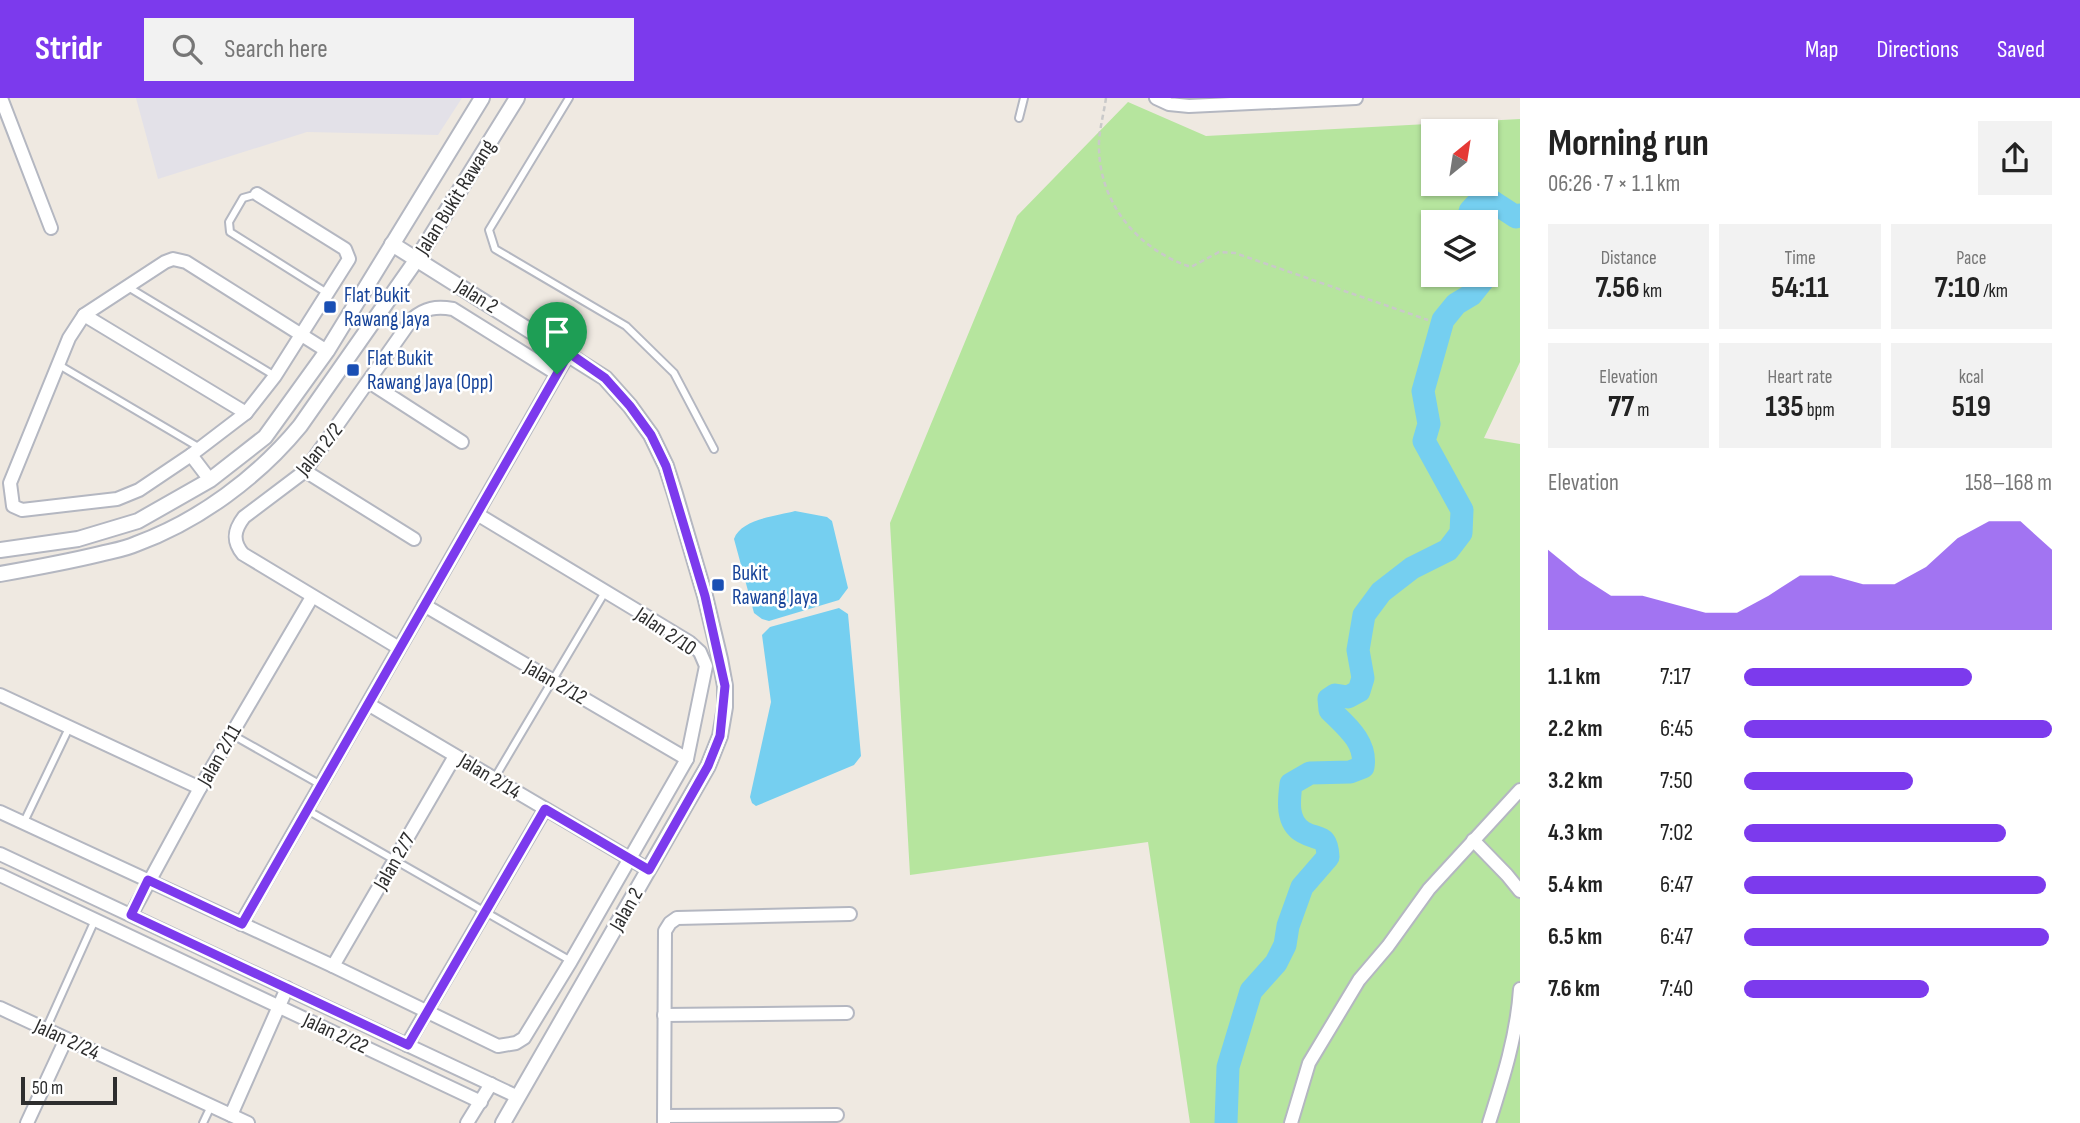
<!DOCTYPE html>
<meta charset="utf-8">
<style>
:root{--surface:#fff;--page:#f2f2f2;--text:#222;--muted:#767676;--accent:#7c3aed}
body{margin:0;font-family:"Sofia Sans Condensed",sans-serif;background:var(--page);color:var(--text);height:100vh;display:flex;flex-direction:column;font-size:26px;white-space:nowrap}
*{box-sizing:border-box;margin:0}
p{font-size:23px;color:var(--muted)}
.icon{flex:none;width:38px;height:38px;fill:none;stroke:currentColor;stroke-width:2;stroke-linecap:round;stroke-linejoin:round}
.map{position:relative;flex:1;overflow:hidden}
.side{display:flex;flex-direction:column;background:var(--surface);width:560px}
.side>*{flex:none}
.needle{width:46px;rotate:30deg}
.fabs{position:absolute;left:1421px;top:21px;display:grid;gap:14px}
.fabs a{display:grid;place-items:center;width:77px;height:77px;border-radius:0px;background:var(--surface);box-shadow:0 2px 5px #0004;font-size:35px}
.scale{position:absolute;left:21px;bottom:18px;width:96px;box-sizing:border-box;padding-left:7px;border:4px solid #2e2e2e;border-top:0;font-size:19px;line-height:24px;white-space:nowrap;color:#2e2e2e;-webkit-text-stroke:5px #fff;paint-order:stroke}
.pin{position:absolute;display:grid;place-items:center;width:60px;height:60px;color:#fff;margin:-72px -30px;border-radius:50% 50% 50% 0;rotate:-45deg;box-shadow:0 0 7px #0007}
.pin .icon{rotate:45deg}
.round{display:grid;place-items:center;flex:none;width:74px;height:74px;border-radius:0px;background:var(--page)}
.head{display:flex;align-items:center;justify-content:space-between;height:119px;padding:0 28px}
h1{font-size:38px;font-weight:700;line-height:52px}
.figures{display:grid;grid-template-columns:repeat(3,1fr);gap:10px;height:119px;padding:7px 28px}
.figures div{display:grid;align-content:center;border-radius:0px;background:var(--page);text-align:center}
.figures b{font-size:30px;font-weight:700}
.figures small{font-size:19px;font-weight:400}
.figures p{font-size:19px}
.chart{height:196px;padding:14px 28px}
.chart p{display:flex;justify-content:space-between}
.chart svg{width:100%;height:126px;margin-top:7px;fill:var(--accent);opacity:.7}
ul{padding:0 28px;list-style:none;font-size:23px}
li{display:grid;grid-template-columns:112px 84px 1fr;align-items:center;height:52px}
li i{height:18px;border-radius:9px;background:var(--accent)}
header{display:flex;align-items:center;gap:42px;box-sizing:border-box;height:98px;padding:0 35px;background:var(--accent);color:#fff}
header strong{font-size:33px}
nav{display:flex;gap:38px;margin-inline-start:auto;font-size:24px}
.search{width:490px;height:63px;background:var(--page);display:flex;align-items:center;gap:18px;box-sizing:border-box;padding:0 24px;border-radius:0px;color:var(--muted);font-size:26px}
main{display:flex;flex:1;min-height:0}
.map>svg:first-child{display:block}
.industrial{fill:#e3e1e8}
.green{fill:#b6e59e;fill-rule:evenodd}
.water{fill:#75cff0}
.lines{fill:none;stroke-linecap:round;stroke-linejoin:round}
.river{stroke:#75cff0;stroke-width:23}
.service-casing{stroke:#b4b7c1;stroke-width:10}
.minor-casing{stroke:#b4b7c1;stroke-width:16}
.tertiary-casing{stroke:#b4b7c1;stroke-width:18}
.path{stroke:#c9c9c9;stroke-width:2.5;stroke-dasharray:5 3.5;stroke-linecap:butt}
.service{stroke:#fff;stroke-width:6}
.minor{stroke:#fff;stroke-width:12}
.tertiary{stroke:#fff;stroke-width:14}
.route-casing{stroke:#fff;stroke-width:14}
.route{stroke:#7c3aed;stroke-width:9}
.transit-dot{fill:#1a4fb4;stroke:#fff;stroke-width:2.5}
.labels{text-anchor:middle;stroke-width:5;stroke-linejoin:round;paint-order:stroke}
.street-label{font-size:21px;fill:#2e2e2e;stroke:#fff}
.transit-label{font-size:21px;fill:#164399;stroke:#fff;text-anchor:start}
</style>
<header>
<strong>Stridr</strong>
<div class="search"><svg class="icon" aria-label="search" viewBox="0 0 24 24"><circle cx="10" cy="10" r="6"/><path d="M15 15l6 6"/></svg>Search here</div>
<nav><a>Map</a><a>Directions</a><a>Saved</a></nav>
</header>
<main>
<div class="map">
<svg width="1520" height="1025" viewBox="0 0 1520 1025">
<rect width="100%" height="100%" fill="#efe9e1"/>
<!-- industrial -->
<path class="industrial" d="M136,0H462L438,37L307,34L158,81Z"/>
<!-- green -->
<path class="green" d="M1128,4L1206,38L1520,21V264L1484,340L1520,346V1025H1190L1148,744L910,777L890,425L1017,118ZM1433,33H1486V86H1433ZM1433,124H1486V177H1433Z"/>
<!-- water -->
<g class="water">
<path d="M795,413L827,419L832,423L848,490L839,502L769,523L762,521L754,515L734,441C741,421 777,418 795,413Z"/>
<path d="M839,510L848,516L861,658L854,667L756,708L752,705L750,699L771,604L762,537L770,529Z"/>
</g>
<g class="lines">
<!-- river -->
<g class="river">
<path d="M1469,124L1470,113L1484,98L1516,119L1520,117"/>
<path d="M1226,1025L1228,969L1251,893L1276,865L1285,847L1288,828L1302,789L1328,759C1327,735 1318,743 1303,734C1286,724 1289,702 1291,686L1310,675L1350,674L1363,669C1367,644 1346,628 1330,612L1329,601L1335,597L1348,599L1359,593L1363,580L1358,552L1364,517L1381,494L1412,470L1448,452L1461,435L1462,412L1424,343L1429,326L1423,293L1443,222L1456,206L1471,197L1483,182L1481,177"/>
</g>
<defs>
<g id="service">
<path d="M569,0L489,132L495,151L626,228L674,275L714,351"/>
<path d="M1019,20L1024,0"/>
<path d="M257,96L243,100L229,124L230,134L327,195"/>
<path d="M128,189L275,278"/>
<path d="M59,267L200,350"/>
<path d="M231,636L321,687"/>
<path d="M494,681L605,494"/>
<path d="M307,712L571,863"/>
<path d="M23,726L69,630"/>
<path d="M46,931L95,822"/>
<path d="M203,1025L211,1008"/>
</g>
<g id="minor">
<path d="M1,0L51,130"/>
<path d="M1156,0L1169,6L1189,8L1356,0"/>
<path d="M84,217L246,315"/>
<path d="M369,284L462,344"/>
<path d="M191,357L246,315L275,278L349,161L345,151L257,96"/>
<path d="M305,373L414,441"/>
<path d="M210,382L191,357L139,392L117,401L22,412L13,408L10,385L69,240L84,217L165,164L173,161L186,164L327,253"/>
<path d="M424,507L687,661"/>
<path d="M399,550L243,456C232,443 234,432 244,419L305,373L412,221C425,210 436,208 453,211L557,276"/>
<path d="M0,597L200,690"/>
<path d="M368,606L649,772"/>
<path d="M0,714L333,868L498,948L516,945L524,940L571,863L687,661L706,568L700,554L689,544L477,416"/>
<path d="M1473,742L1507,777L1520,793"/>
<path d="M0,756L518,999"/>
<path d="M0,777L481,1004"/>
<path d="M131,817L200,690L312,499"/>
<path d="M241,826L569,255"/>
<path d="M333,868L455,658"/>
<path d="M0,910L248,1025"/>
<path d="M664,917L847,915"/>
<path d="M407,947L545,711"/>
<path d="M231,1017L287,890"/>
<path d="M664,1018L837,1017"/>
<path d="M27,1025L66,941"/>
<path d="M467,1025L491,986"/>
<path d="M664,1025L665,833L670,825L677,820L850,816"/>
<path d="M1291,1025L1309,965L1359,882L1388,848L1429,791L1520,692"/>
<path d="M1489,1025C1503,981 1517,937 1520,891"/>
</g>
<g id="tertiary">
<path d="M392,146L605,280L630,308L651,337L666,368L675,396L705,498L720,561L725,588V609L720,638L708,668L503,1025"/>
<path d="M0,452L78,441L138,423L210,382L265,339L327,253L482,0"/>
<path d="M0,476C34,470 67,464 100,456C112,453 125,451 136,446C199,423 258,379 300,328L417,161L517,0"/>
</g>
</defs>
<!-- service casing -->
<use href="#service" class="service-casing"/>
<!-- minor casing -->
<use href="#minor" class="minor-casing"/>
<!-- tertiary casing -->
<use href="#tertiary" class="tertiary-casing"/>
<!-- path -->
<path class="path" d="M1106,0C1104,14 1100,29 1099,43C1097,103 1136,151 1191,169L1219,154L1235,155L1428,222"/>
<!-- service -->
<use href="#service" class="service"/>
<!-- minor -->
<use href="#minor" class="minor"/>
<!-- tertiary -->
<use href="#tertiary" class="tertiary"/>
</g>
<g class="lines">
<defs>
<path id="route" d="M569,255L605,280L630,308L651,337L666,368L705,498L725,588L720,638L708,668L649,772L545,711L408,947L131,817L148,782L242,826Z"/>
</defs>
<!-- route casing -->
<use href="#route" class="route-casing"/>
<!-- route -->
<use href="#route" class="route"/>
</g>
<!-- markers -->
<g class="transit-dot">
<rect x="323" y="202" width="14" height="14" rx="3.5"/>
<rect x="346" y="265" width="14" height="14" rx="3.5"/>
<rect x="711" y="480" width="14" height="14" rx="3.5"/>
</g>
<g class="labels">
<!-- street labels -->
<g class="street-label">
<text transform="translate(455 99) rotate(-58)" y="7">Jalan Bukit Rawang</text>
<text transform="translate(477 198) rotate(32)" y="7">Jalan 2</text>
<text transform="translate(319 351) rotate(-51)" y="7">Jalan 2/2</text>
<text transform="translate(666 533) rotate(34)" y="7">Jalan 2/10</text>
<text transform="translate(556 584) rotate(30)" y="7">Jalan 2/12</text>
<text transform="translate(219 657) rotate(-60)" y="7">Jalan 2/11</text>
<text transform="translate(490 678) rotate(31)" y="7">Jalan 2/14</text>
<text transform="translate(394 763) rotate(-60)" y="7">Jalan 2/7</text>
<text transform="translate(626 811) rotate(-60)" y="7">Jalan 2</text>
<text transform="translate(336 935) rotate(25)" y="7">Jalan 2/22</text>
<text transform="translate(67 941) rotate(25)" y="7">Jalan 2/24</text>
</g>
<!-- transit labels -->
<g class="transit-label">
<text x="344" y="204">Flat Bukit<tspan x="344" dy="24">Rawang Jaya</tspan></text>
<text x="367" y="267">Flat Bukit<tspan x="367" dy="24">Rawang Jaya (Opp)</tspan></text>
<text x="732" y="482">Bukit<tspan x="732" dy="24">Rawang Jaya</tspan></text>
</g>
</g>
</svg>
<div class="fabs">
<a><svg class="needle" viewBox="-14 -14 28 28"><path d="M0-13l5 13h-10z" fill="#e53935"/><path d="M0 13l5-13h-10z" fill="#767676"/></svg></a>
<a><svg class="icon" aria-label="layers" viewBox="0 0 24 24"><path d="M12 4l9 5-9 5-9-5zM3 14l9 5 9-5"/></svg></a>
</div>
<div class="scale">50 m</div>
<div class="pin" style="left:557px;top:276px;background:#1e9e55"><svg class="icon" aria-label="arrive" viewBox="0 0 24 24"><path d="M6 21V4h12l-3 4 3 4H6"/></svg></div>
</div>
<section class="side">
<div class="head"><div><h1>Morning run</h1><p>06:26 · 7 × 1.1 km</p></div><a class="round"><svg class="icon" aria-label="share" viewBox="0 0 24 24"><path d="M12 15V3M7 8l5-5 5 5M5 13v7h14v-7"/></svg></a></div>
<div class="figures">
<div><p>Distance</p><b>7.56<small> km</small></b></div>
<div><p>Time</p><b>54:11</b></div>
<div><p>Pace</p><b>7:10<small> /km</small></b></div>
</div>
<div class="figures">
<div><p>Elevation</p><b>77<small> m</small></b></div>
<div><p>Heart rate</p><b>135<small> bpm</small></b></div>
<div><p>kcal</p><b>519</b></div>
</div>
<div class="chart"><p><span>Elevation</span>158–168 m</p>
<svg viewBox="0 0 160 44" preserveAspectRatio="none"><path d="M0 44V16L10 25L20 32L30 32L40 35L50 38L60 38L70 32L80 25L90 25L100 28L110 28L120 22L130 12L140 6L150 6L160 16V44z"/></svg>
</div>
<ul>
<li><b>1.1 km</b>7:17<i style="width:74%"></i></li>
<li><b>2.2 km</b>6:45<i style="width:100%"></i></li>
<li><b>3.2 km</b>7:50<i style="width:55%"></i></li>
<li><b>4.3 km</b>7:02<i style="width:85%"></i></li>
<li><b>5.4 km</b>6:47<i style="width:98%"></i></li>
<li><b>6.5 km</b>6:47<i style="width:99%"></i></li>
<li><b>7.6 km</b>7:40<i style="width:60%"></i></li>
</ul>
</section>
</main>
